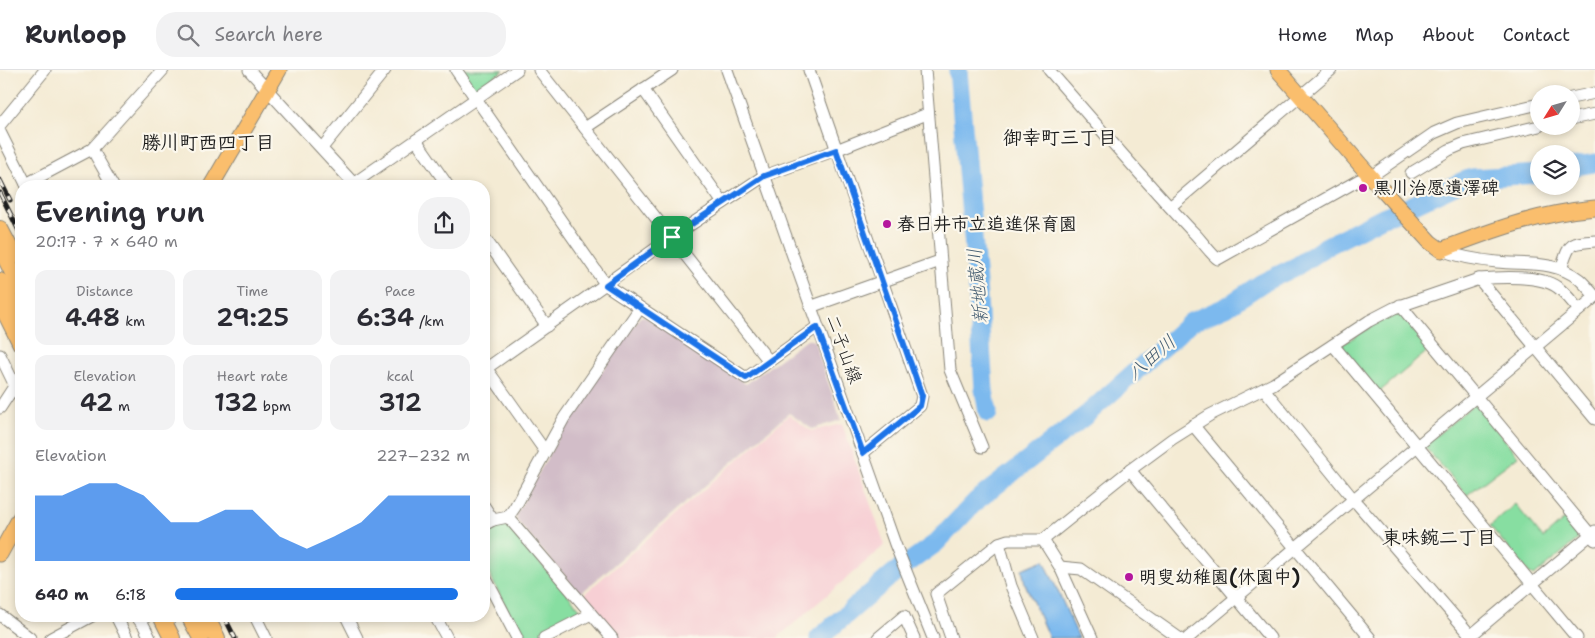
<!DOCTYPE html>
<meta charset="utf-8">
<style>
:root{--surface:#fff;--page:#f2f2f3;--text:#2b2b33;--muted:#7c7c81;--line:#e1e1e2;--accent:#1a73e8}
body{margin:0;font-family:"Shantell Sans","Klee One",sans-serif;background:var(--page);color:var(--text);height:100vh;display:flex;flex-direction:column;font-size:19px;white-space:nowrap}
*{box-sizing:border-box;margin:0}
p{font-size:16px;color:var(--muted)}
.icon{flex:none;width:28px;height:28px;fill:none;stroke:currentColor;stroke-width:2;stroke-linecap:round;stroke-linejoin:round}
.map{position:relative;flex:1;overflow:hidden}
.drawer{position:absolute;left:15px;top:110px;width:475px;height:442px;display:flex;flex-direction:column;background:var(--surface);border-radius:20px;box-shadow:0 2px 8px #0003}
.drawer>*{flex:none}
.needle{width:32px;rotate:233deg}
.tools{position:absolute;left:1530px;top:15px;display:grid;gap:10px}
.tools a{display:grid;place-items:center;width:50px;height:50px;border-radius:50%;background:var(--surface);box-shadow:0 2px 8px #0003;font-size:25px}
.pin{position:absolute;display:grid;place-items:center;width:42px;height:42px;color:#fff;margin:-21px;border-radius:10px;box-shadow:0 2px 8px #0006}
.round{display:grid;place-items:center;flex:none;width:52px;height:52px;border-radius:20px;background:var(--page)}
.headline{display:flex;align-items:center;justify-content:space-between;height:85px;padding:0 20px}
h1{font-size:28px;font-weight:600;line-height:38px}
.metrics{display:grid;grid-template-columns:repeat(3,1fr);gap:8px;height:85px;padding:5px 20px}
.metrics div{display:grid;align-content:center;border-radius:12px;background:var(--page);text-align:center}
.metrics b{font-size:25px;font-weight:600}
.metrics small{font-size:14px;font-weight:400}
.metrics p{font-size:14px}
.chart{height:140px;padding:10px 20px}
.chart p{display:flex;justify-content:space-between}
.chart svg{width:100%;height:90px;margin-top:5px;fill:var(--accent);opacity:.7}
ul{padding:0 20px;list-style:none;font-size:16px}
li{display:grid;grid-template-columns:80px 60px 1fr;align-items:center;height:38px}
li i{height:12px;border-radius:6px;background:var(--accent)}
header{display:flex;align-items:center;gap:30px;box-sizing:border-box;height:70px;padding:0 25px;background:var(--surface);border-bottom:1px solid var(--line)}
header strong{font-size:24px}
nav{display:flex;gap:28px;margin-inline-start:auto;font-size:18px}
.search{width:350px;height:45px;background:var(--page);display:flex;align-items:center;gap:12px;box-sizing:border-box;padding:0 18px;border-radius:20px;color:var(--muted);font-size:19px}
.map>svg:first-child{display:block}
.built{fill:#f7cfd4}
.industrial{fill:#d2bdc8}
.green{fill:#87dea1;stroke:#527d5e}
.water{fill:#7bb9ee;stroke:#4c6a85}
.lines{fill:none;stroke-linecap:round;stroke-linejoin:round}
.river{stroke:#7bb9ee;stroke-width:19}
.minor-casing{stroke:#888478;stroke-width:13}
.major-casing{stroke:#888478;stroke-width:17}
.highway-casing{stroke:#888478;stroke-width:18}
.minor{stroke:#fff;stroke-width:11}
.major{stroke:#fabe6d;stroke-width:15}
.highway{stroke:#fabe6d;stroke-width:16}
.rail-casing{stroke:#1c1c1c;stroke-width:5}
.rail{stroke:#fbf7ec;stroke-width:3;stroke-dasharray:9;stroke-linecap:butt}
.route-casing{stroke:#fff;stroke-width:10}
.route{stroke:#1a73e8;stroke-width:6}
.poi-dot{fill:#b5179e;stroke:#fbf7ec;stroke-width:2}
.labels{text-anchor:middle;stroke-width:4.5;stroke-linejoin:round;paint-order:stroke}
.poi-label{font-size:18px;font-weight:bold;fill:#1c1c1c;stroke:#fbf7ec;text-anchor:start}
.street-label{font-size:18px;fill:#1c1c1c;stroke:#fbf7ec}
.neighbourhood-label{font-size:19px;font-weight:bold;fill:#1c1c1c;stroke:#fbf7ec}
.water-label{font-size:19px;font-style:italic;fill:#425b70;stroke:#fbf7ec}
</style>
<header>
<strong>Runloop</strong>
<div class="search"><svg class="icon" aria-label="search" viewBox="0 0 24 24"><circle cx="10" cy="10" r="6"/><path d="M15 15l6 6"/></svg>Search here</div>
<nav><a>Home</a><a>Map</a><a>About</a><a>Contact</a></nav>
</header>
<div class="map">
<svg width="1595" height="568" viewBox="0 0 1595 568">
<rect width="100%" height="100%" fill="#fbf7ec"/>
<filter id="ink" filterUnits="userSpaceOnUse"><feTurbulence type="fractalNoise" baseFrequency=".02" numOctaves="2"/><feDisplacementMap in="SourceGraphic" scale="10" xChannelSelector="R" yChannelSelector="G"/><feConvolveMatrix kernelMatrix="1 2 1 2 8 2 1 2 1" color-interpolation-filters="sRGB"/></filter>
<filter id="wash" filterUnits="userSpaceOnUse"><feTurbulence type="fractalNoise" baseFrequency=".0096" numOctaves="4" result="noise"/><feDisplacementMap in="SourceGraphic" scale="20" xChannelSelector="R" yChannelSelector="G"/><feGaussianBlur stdDeviation="1.12" result="paint"/><feColorMatrix in="noise" values="0 0 0 0 0 0 0 0 0 0 0 0 0 0 0 0 0 1.4 0 .05"/><feComposite in="paint" operator="in"/></filter>
<g filter="url(#wash)">
<rect width="100%" height="100%" fill="#f4ebd4"/>
<!-- built -->
<path class="built" d="M789,345L811,361L842,354L885,475L777,568H619L582,526Z"/>
<!-- industrial -->
<path class="industrial" d="M644,246L746,314L807,269L814,271L841,350L812,359L789,343L580,524L517,451L516,445L567,351L640,247Z"/>
<!-- green -->
<g class="green">
<path d="M462,0H504L478,18L474,17Z"/>
<path d="M1395,242L1400,243L1430,279L1378,323L1343,279V274Z"/>
<path d="M1475,333L1518,386L1467,425L1424,376Z"/>
<path d="M1515,434L1543,468L1570,444L1582,461L1583,465L1534,506L1530,504L1490,456Z"/>
<path d="M500,451L505,452L580,539V544L534,568H522L484,494V461Z"/>
</g>
<!-- water -->
<path class="water" d="M1044,490L1079,568H1049L1025,514L1022,499Z"/>
<g class="lines">
<!-- river -->
<g class="river">
<path d="M958,0L977,212L984,320L988,343"/>
<path d="M1571,97L1595,93"/>
<path d="M819,568L894,503L936,473L976,431L1085,346L1191,252L1226,237L1262,213L1297,196L1325,177L1383,147L1404,139L1461,112L1472,108L1539,104"/>
</g>
</g>
</g>
<g filter="url(#ink)">
<g class="lines">
<defs>
<g id="minor">
<path d="M249,0L356,116"/>
<path d="M456,0L606,215L746,308L817,257"/>
<path d="M539,0L769,291"/>
<path d="M727,0L895,474L933,568"/>
<path d="M809,0L922,326L920,336L863,383"/>
<path d="M925,0L950,300L982,377"/>
<path d="M1049,0C1096,54 1143,109 1192,161C1199,167 1212,186 1218,189L1359,110L1370,107L1434,63L1457,53L1539,34"/>
<path d="M643,19L723,133"/>
<path d="M1571,28L1595,23"/>
<path d="M1571,49L1595,44"/>
<path d="M0,55L45,0"/>
<path d="M585,58L672,0"/>
<path d="M0,62L27,116"/>
<path d="M416,70L448,116"/>
<path d="M322,78L385,0"/>
<path d="M92,79L163,0"/>
<path d="M1411,103L1449,80L1463,74L1539,56"/>
<path d="M26,114L92,79L113,116"/>
<path d="M350,116L517,0"/>
<path d="M1170,137L1331,0"/>
<path d="M484,167L547,256"/>
<path d="M1441,180C1459,187 1477,190 1497,192C1525,195 1555,190 1579,209C1585,214 1590,221 1595,226"/>
<path d="M1561,199C1570,174 1567,173 1595,171"/>
<path d="M1479,209L1595,349"/>
<path d="M1400,235L1595,470"/>
<path d="M810,237L940,191"/>
<path d="M1333,275L1577,568"/>
<path d="M0,285L21,328"/>
<path d="M484,295L545,381"/>
<path d="M484,300L672,167L764,106L836,80L927,44"/>
<path d="M1264,319L1354,430L1473,568"/>
<path d="M0,338L15,315"/>
<path d="M1193,355L1370,568"/>
<path d="M1130,400L1270,568"/>
<path d="M484,436L493,450"/>
<path d="M484,455L493,450L508,447"/>
<path d="M999,473L1011,516L1033,568"/>
<path d="M1060,497L1081,499L1179,568"/>
<path d="M484,505L517,568"/>
<path d="M0,545L30,568"/>
<path d="M116,546L127,568"/>
<path d="M136,546L144,556L150,568"/>
<path d="M255,546L266,568"/>
<path d="M346,546L357,568"/>
<path d="M435,546L447,568"/>
<path d="M51,568L92,546"/>
<path d="M544,568L591,544"/>
<path d="M612,568L508,447L515,437L564,348L640,238"/>
<path d="M878,568L904,546L914,568"/>
<path d="M951,568L936,524L999,473L1008,470H1043"/>
<path d="M1092,568L1060,497L1043,470L1130,400L1172,369L1210,345L1273,314L1369,251L1394,238L1479,209C1500,207 1540,205 1557,217C1566,223 1572,232 1579,240"/>
<path d="M1188,568L1595,227"/>
<path d="M1468,568L1595,461"/>
</g>
<g id="major">
<path d="M1278,0L1377,114L1430,172L1441,180C1492,160 1540,143 1595,138"/>
<path d="M211,116L279,0"/>
<path d="M0,484L21,446"/>
</g>
<g id="highway">
<path d="M0,159L14,186"/>
<path d="M0,177L21,219"/>
<path d="M0,211L16,242"/>
<path d="M0,232L21,274"/>
<path d="M161,546L172,568"/>
<path d="M189,546L201,568"/>
<path d="M206,546L217,568"/>
</g>
</defs>
<!-- minor casing -->
<use href="#minor" class="minor-casing"/>
<!-- major casing -->
<use href="#major" class="major-casing"/>
<!-- highway casing -->
<use href="#highway" class="highway-casing"/>
<!-- minor -->
<use href="#minor" class="minor"/>
<!-- major -->
<use href="#major" class="major"/>
<!-- highway -->
<use href="#highway" class="highway"/>
<defs>
<g id="rail">
<path d="M0,110L10,130"/>
<path d="M0,123L21,165"/>
<path d="M224,546L235,568"/>
</g>
</defs>
<!-- rail casing -->
<use href="#rail" class="rail-casing"/>
<!-- rail -->
<use href="#rail" class="rail"/>
</g>
</g>
<g class="lines" filter="url(#ink)">
<defs>
<path id="route" d="M836,80L922,326L920,336L863,383L817,257L746,308L606,215L672,167L764,106Z"/>
</defs>
<!-- route casing -->
<use href="#route" class="route-casing"/>
<!-- route -->
<use href="#route" class="route"/>
</g>
<!-- markers -->
<g class="poi-dot">
<circle cx="1363" cy="118" r="5"/>
<circle cx="887" cy="154" r="5"/>
<circle cx="1129" cy="507" r="5"/>
</g>
<g class="labels">
<!-- poi labels -->
<g class="poi-label">
<text x="1373" y="124">黒川治愿遺澤碑</text>
<text x="897" y="160">春日井市立追進保育園</text>
<text x="1139" y="513">明叟幼稚園(休園中)</text>
</g>
<!-- street labels -->
<g class="street-label">
<text transform="translate(844 279) rotate(70)" y="6">二子山線</text>
</g>
<!-- neighbourhood labels -->
<g class="neighbourhood-label">
<text x="1060" y="74">御幸町三丁目</text>
<text x="208" y="79">勝川町西四丁目</text>
<text x="1439" y="474">東味鋺二丁目</text>
</g>
<!-- water labels -->
<g class="water-label">
<text transform="translate(977 216) rotate(-95)" y="7">新地蔵川</text>
<text transform="translate(1151 287) rotate(-41)" y="7">八田川</text>
</g>
</g>
</svg>
<div class="tools">
<a><svg class="needle" viewBox="-14 -14 28 28"><path d="M0-13l5 13h-10z" fill="#e53935"/><path d="M0 13l5-13h-10z" fill="#7c7c81"/></svg></a>
<a><svg class="icon" aria-label="layers" viewBox="0 0 24 24"><path d="M12 4l9 5-9 5-9-5zM3 14l9 5 9-5"/></svg></a>
</div>
<div class="pin" style="left:672px;top:167px;background:#1e9e55"><svg class="icon" aria-label="arrive" viewBox="0 0 24 24"><path d="M6 21V4h12l-3 4 3 4H6"/></svg></div>
<section class="drawer">
<div class="headline"><div><h1>Evening run</h1><p>20:17 · 7 × 640 m</p></div><a class="round"><svg class="icon" aria-label="share" viewBox="0 0 24 24"><path d="M12 15V3M7 8l5-5 5 5M5 13v7h14v-7"/></svg></a></div>
<div class="metrics">
<div><p>Distance</p><b>4.48<small> km</small></b></div>
<div><p>Time</p><b>29:25</b></div>
<div><p>Pace</p><b>6:34<small> /km</small></b></div>
</div>
<div class="metrics">
<div><p>Elevation</p><b>42<small> m</small></b></div>
<div><p>Heart rate</p><b>132<small> bpm</small></b></div>
<div><p>kcal</p><b>312</b></div>
</div>
<div class="chart"><p><span>Elevation</span>227–232 m</p>
<svg viewBox="0 0 160 44" preserveAspectRatio="none"><path d="M0 44V12L10 12L20 6L30 6L40 12L50 25L60 25L70 19L80 19L90 32L100 38L110 32L120 25L130 12L140 12L150 12L160 12V44z"/></svg>
</div>
<ul>
<li><b>640 m</b>6:18<i style="width:96%"></i></li>
</ul>
</section>
</div>
